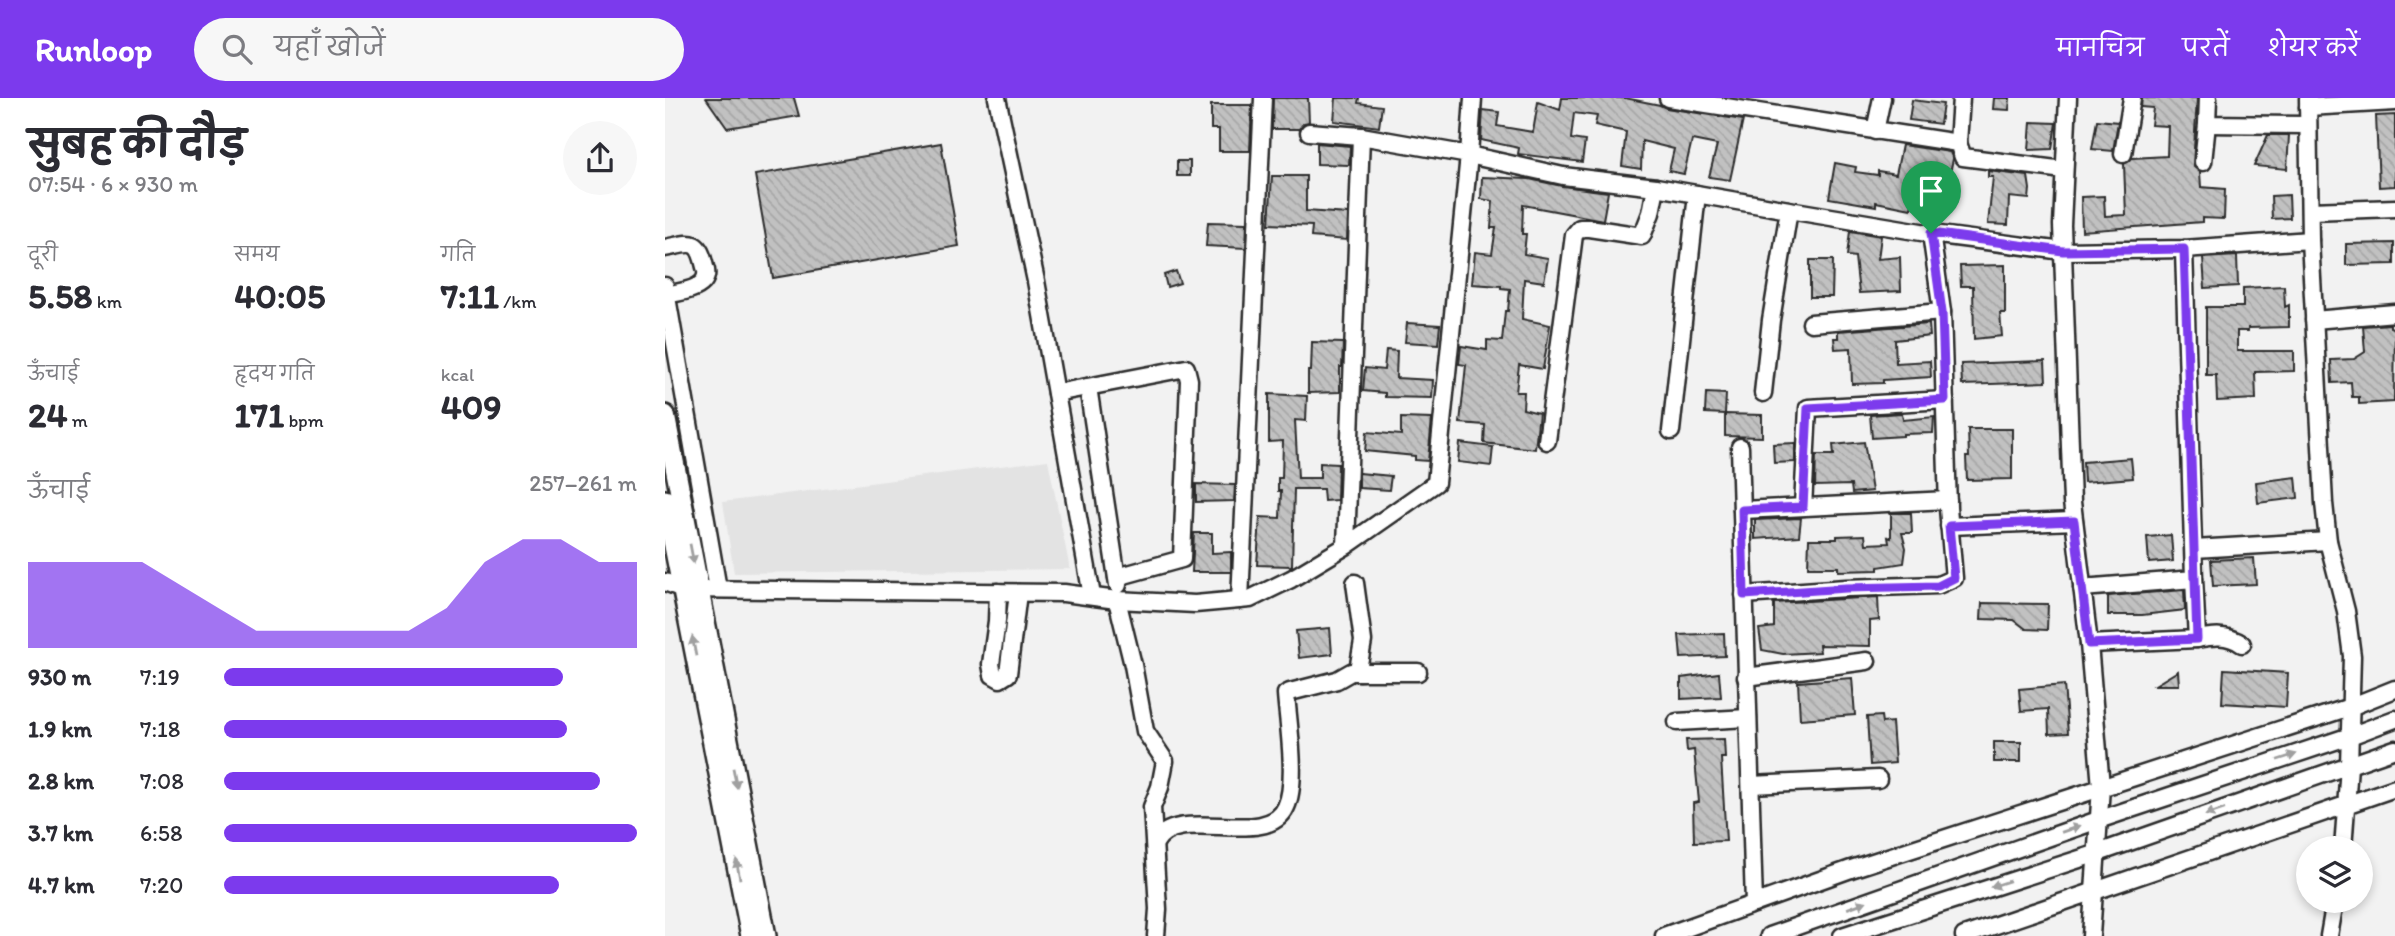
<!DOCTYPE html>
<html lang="hi">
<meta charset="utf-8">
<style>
:root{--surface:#fff;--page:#f7f7f7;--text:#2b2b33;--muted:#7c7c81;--accent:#7c3aed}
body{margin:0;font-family:Itim,"Playpen Sans Deva",sans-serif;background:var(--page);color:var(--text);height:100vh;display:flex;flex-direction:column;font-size:26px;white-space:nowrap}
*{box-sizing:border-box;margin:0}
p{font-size:23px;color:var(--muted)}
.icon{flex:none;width:38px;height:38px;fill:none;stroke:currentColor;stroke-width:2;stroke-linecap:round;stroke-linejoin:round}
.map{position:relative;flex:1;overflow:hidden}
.drawer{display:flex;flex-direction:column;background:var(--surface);width:665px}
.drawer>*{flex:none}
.tools{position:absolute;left:1631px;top:738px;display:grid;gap:14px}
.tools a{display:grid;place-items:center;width:77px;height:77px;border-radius:50%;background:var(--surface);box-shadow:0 4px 10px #0003;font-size:35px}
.pin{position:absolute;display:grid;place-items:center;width:60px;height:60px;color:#fff;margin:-72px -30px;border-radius:50% 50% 50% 0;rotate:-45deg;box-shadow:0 0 7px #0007}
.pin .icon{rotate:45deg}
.round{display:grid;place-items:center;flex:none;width:74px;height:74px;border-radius:37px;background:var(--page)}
.head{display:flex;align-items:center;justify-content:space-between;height:119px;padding:0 28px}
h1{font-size:38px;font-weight:700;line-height:52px}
.metrics{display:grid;grid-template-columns:repeat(3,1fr);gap:10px;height:119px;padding:7px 28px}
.metrics div{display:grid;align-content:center}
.metrics b{font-size:35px;font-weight:700}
.metrics small{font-size:19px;font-weight:400}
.metrics p{font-size:19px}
.chart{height:196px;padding:14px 28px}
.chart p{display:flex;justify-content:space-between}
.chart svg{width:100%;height:126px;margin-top:7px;fill:var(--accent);opacity:.7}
ul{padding:0 28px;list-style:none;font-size:23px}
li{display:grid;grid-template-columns:112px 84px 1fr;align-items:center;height:52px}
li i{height:18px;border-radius:9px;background:var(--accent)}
header{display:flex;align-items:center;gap:42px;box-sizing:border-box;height:98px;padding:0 35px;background:var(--accent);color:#fff}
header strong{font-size:33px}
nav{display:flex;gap:38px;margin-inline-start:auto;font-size:24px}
.search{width:490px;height:63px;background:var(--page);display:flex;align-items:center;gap:18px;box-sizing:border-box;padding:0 24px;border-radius:38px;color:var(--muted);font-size:26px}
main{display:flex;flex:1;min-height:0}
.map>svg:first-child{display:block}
.built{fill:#e3e3e3}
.building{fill:url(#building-back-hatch);stroke:#2b2b2b;stroke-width:2}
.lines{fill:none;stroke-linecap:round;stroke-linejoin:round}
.minor-casing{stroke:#2b2b2b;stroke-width:21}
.major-casing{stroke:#2b2b2b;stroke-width:24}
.minor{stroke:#fff;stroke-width:16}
.major{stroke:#fff;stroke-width:19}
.oneway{fill:#a0a0a0}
.route-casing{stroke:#fff;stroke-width:14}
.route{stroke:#7c3aed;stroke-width:9}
</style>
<header>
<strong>Runloop</strong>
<div class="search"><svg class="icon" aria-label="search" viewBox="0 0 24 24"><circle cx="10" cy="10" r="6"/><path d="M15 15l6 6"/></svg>यहाँ खोजें</div>
<nav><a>मानचित्र</a><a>परतें</a><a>शेयर करें</a></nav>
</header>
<main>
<section class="drawer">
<div class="head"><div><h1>सुबह की दौड़</h1><p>07:54 · 6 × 930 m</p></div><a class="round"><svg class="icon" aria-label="share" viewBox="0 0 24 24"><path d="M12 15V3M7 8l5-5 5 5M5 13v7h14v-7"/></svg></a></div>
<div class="metrics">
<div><p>दूरी</p><b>5.58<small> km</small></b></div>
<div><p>समय</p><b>40:05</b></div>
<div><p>गति</p><b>7:11<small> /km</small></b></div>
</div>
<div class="metrics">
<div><p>ऊँचाई</p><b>24<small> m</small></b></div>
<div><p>हृदय गति</p><b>171<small> bpm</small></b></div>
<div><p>kcal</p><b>409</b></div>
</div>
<div class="chart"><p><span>ऊँचाई</span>257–261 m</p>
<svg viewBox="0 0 160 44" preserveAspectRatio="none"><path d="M0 44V14L10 14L20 14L30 14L40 22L50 30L60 38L70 38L80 38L90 38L100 38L110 30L120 14L130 6L140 6L150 14L160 14V44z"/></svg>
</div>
<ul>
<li><b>930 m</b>7:19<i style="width:82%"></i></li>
<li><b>1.9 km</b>7:18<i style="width:83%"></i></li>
<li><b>2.8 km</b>7:08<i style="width:91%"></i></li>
<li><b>3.7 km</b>6:58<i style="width:100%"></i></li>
<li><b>4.7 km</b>7:20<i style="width:81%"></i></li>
</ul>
</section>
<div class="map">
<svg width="1730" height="838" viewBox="0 0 1730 838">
<defs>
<pattern id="building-back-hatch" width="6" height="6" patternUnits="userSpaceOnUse" patternTransform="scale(1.75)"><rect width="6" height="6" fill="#c1c1c1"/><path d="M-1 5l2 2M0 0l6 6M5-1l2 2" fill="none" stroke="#a6a6a6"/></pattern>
</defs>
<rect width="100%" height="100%" fill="#f2f2f2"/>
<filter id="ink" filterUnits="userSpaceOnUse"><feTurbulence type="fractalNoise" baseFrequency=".0143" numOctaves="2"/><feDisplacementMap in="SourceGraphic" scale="14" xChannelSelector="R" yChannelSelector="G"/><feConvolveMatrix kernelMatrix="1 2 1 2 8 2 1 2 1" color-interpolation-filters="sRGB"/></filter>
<g filter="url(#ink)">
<!-- built -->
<path class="built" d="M383,362L405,471L69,475L58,404Z"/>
<!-- building -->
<g class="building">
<path d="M41,0H129L134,18L62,30Z"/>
<path d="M608,0H643L644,24L639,25L634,31H607Z"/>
<path d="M671,0H694L693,5L717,8L714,29L669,23Z"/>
<path d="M897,0H960L995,7L1001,10L1078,22L1065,82L1044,79L1052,47L1027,42L1019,76L1004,73L1009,51L977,43L976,71L957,68L961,34L930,27L932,18L909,15L906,41L920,43L917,64L853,56L854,50L816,42L818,12L834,14L832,28L868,34L873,4L895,12Z"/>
<path d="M1329,0H1345L1344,12L1328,11Z"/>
<path d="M1477,0H1532L1528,68L1535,74L1536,89L1560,91L1559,121L1537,120V124L1417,133L1416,99L1439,98L1440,118L1461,117L1459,66L1467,60L1502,58L1503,28L1486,27L1488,10L1476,9Z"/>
<path d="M1247,2L1278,6L1275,26L1244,22Z"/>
<path d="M546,7H587L585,53H554V31H546Z"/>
<path d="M1730,17V88L1714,89L1711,18Z"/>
<path d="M1432,22L1453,24L1448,53L1427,51Z"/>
<path d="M1366,24L1391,25L1387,51L1364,52Z"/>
<path d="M1603,37H1624L1622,71L1589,68Z"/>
<path d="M276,45L294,148L108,180L90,77Z"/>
<path d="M652,45L685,48L684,67L652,66Z"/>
<path d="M1237,47L1285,54L1288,61L1284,79L1278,78L1277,91L1251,88L1246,111L1211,104V108L1164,100L1170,65L1191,69L1190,74L1213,77V73L1231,76Z"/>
<rect x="512" y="63" width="13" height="15"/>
<path d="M1323,73L1363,78L1365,91L1364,101L1344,99L1343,127L1323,126L1328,79H1323Z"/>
<path d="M607,78H641V113L683,116L682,142L646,139L647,128L604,126Z"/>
<path d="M817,79L864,81L897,88L943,94L938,122L858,107L857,136H861L859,156L883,160L879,184L859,181L857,221L885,227L878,271L854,267L851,294H859L858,311L874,315L870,351L819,345L820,327L795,325L801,267L794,266L796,248L822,252V242L837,243L840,213H843L845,191L836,190V188L807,186L810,154L827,156L831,130H826L828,103L816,101Z"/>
<path d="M1624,97L1625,120L1607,121L1606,98Z"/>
<path d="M543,124L582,125L581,150L541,148Z"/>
<path d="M1185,133L1216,138L1213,161L1235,159L1236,193L1194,195L1190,159L1182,158Z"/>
<path d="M1729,145V166L1681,167V146Z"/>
<path d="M1572,158L1573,188L1540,190L1538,160Z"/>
<path d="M1145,162H1168L1167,199H1145Z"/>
<path d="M1340,167V215H1335L1337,238L1309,241L1308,188H1296L1295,168Z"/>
<path d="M511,173L515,185L502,189L499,177Z"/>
<path d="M1619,188L1620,209L1624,207V229L1583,230V233H1572V253H1629V273L1590,274L1591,301L1552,303L1551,277H1541V209H1578V190Z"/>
<path d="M742,225L775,227L773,246L740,244Z"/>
<path d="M1264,226L1265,238L1230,242L1231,265L1265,263L1266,279L1218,282V285L1187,286L1186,250L1170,251L1169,240H1173V233Z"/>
<path d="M1725,226V229L1730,231L1729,304L1694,306V299H1687L1686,284L1667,285L1666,262L1689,261L1700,254L1698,228Z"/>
<path d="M647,244L678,245L677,269H675V294L643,295V273H646Z"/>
<path d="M721,252L732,253L731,280L768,282L767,300L720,299V295L698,293L700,270L719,272Z"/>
<path d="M1380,263L1381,284L1297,287L1296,266Z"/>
<path d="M1041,295L1061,296L1060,316L1040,315Z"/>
<path d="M604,296L642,298L641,323L630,322L633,380H655V365L673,366L672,402L659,403L658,391H629L627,468L592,467L595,419L615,420L616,393H613V380H617L618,343L604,344Z"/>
<path d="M1237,315L1238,322L1269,319L1268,335L1238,336V338L1207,340L1205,317Z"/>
<path d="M1060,316L1097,317V339L1060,338Z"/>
<path d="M736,320L767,321L763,363L750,362V358L700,353L702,334L736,337Z"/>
<path d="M1303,331H1347V381L1302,382L1301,359H1304Z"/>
<path d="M1199,344L1207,393L1187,395L1186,387L1150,388L1151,357H1169L1168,347Z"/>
<path d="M795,345L828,349L826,368L793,364Z"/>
<path d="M1130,345V364L1109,365L1108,346Z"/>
<path d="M1466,360L1468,380L1419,384L1418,364Z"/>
<path d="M694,375L726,378L724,392L694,390Z"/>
<path d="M1631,379L1633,400L1593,405L1591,384Z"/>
<path d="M531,386L570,387L569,403L531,404Z"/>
<path d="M1226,415H1246L1247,435H1237L1241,450L1239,465L1213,469V472L1173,473V469H1143L1144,441H1172V438L1200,437L1201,446L1224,445L1223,439L1226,440Z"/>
<path d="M1136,420L1134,438L1090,441V422Z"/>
<path d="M529,435H547V455L566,454V474H527Z"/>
<path d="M1506,437L1508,463L1484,465L1482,439Z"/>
<path d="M1589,460L1591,486L1548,488L1546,462Z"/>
<path d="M1519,492L1520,512L1477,517H1443V498Z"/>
<path d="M1213,499L1214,522L1205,523V548L1154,547L1155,554L1118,556L1097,552L1094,531L1109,529V505Z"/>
<path d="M1317,505L1383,506L1382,532L1361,531L1349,522L1316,521Z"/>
<path d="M665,530L667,556L634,560L631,533Z"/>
<path d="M1059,535L1060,558L1016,560L1014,537Z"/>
<path d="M1559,571L1623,575L1621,609L1557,605Z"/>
<path d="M1513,573L1514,587H1490Z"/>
<path d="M1054,575L1056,599L1016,601V580Z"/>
<path d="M1187,580L1190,617L1135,621L1133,584Z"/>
<path d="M1399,587L1403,635L1384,636L1383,611L1356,613L1354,591Z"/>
<path d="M1216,618L1217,625L1227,624L1230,665L1205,667L1202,619Z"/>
<path d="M1059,641L1060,660H1056L1061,743L1029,744L1028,705L1034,704L1029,652L1022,653L1021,642Z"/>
<rect x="1329" y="644" width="27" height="20"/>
</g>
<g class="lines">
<defs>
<g id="minor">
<path d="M332,0L371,183L427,498"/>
<path d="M808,0L804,57L898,78L991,89L1124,112L1106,222L1098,295"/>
<path d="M1003,0L1293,45L1298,59L1399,72"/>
<path d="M1403,0L1397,127L1407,404L1424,546L1436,689L1426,838"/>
<path d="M1543,0L1542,26L1642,27"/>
<path d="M1643,0L1645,142L1659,405L1663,443L1681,513L1687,558L1684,668L1678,751"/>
<path d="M1643,9L1730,4"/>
<path d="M1210,33L1217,0"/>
<path d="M644,34L696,38"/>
<path d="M1293,45L1296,0"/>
<path d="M1458,56L1467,0"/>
<path d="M1538,64L1542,26"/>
<path d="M1124,112L1274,137L1398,153L1519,151L1645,142"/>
<path d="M1646,113L1730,110"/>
<path d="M1266,135L1277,214"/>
<path d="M0,150C26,145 33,139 40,169C42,174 42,179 38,184C30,193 12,194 2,197"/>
<path d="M0,188L53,491"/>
<path d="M1649,222L1730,215"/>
<path d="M423,289L453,487"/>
<path d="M391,295L521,270L524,282L517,461L452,479"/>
<path d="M1006,333L1032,96"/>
<path d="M882,343L909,137L915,130H924L977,138L986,115L991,89"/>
<path d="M1075,349L1089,806"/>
<path d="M1138,409L1143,310L1280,302"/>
<path d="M1077,412L1283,402"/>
<path d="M1284,428L1409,423"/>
<path d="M1529,451L1663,443"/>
<path d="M0,484L18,491L399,495L452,502L530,506L585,501L626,481L681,448L696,38L804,57L771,385L681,448"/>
<path d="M690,485L698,543L693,572L695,574"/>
<path d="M1417,490L1529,481L1519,151"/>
<path d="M333,494L332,523L326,566L328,577L335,581L343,576L353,495"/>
<path d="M1079,497L1181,490L1273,487L1289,480L1283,410L1277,214L1146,225"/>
<path d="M452,502L468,567L480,633L500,663L495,689L487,709L493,811L491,838"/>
<path d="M575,502L598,0"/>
<path d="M1532,541C1548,538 1562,536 1577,546"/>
<path d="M1424,546L1532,541L1529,481"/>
<path d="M1081,579L1202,563"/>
<path d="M1012,624L1083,620"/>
<path d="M1086,687L1213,681"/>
<path d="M490,745C511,705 602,752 621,709C633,684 623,625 621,596L625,594L672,582L686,574H753"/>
<path d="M999,838L1186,771L1685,609L1730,591"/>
<path d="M1104,838L1436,721L1685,638L1730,621"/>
<path d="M1177,838L1433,755L1730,651"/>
<path d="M1299,838L1730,690"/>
<path d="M1664,838L1670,803"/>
</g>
<g id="major">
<path d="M0,317L101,838"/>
<path d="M0,402L86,838"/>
</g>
</defs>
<!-- minor casing -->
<use href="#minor" class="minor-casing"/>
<!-- major casing -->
<use href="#major" class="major-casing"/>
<!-- minor -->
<use href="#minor" class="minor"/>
<!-- major -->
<use href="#major" class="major"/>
</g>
<!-- one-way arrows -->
<defs><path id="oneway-solid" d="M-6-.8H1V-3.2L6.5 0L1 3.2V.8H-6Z" transform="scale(1.75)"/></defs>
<g class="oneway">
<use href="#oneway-solid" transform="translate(27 456) rotate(79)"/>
<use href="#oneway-solid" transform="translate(29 548) rotate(-101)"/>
<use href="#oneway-solid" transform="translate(1622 659) rotate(-18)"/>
<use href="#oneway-solid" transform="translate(70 680) rotate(79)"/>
<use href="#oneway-solid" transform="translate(1550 714) rotate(161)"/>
<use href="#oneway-solid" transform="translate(1406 731) rotate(-19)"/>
<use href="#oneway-solid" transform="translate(73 771) rotate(-101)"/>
<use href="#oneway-solid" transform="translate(1335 786) rotate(162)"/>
<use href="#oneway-solid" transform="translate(1192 807) rotate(-20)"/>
</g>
</g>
<g class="lines" filter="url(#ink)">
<defs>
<path id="route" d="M1266,135L1398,153L1519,151L1532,541L1424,546L1409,423L1284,428L1289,480L1273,488L1181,490L1079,497L1077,412L1138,409L1143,310L1280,302L1277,214Z"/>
</defs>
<!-- route casing -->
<use href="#route" class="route-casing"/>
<!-- route -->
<use href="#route" class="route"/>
</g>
</svg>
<div class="tools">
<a><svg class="icon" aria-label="layers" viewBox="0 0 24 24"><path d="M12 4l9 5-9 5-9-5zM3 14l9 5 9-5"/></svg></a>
</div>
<div class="pin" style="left:1266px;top:135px;background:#1e9e55"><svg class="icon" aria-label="arrive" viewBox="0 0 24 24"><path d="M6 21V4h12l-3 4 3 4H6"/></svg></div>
</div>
</main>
